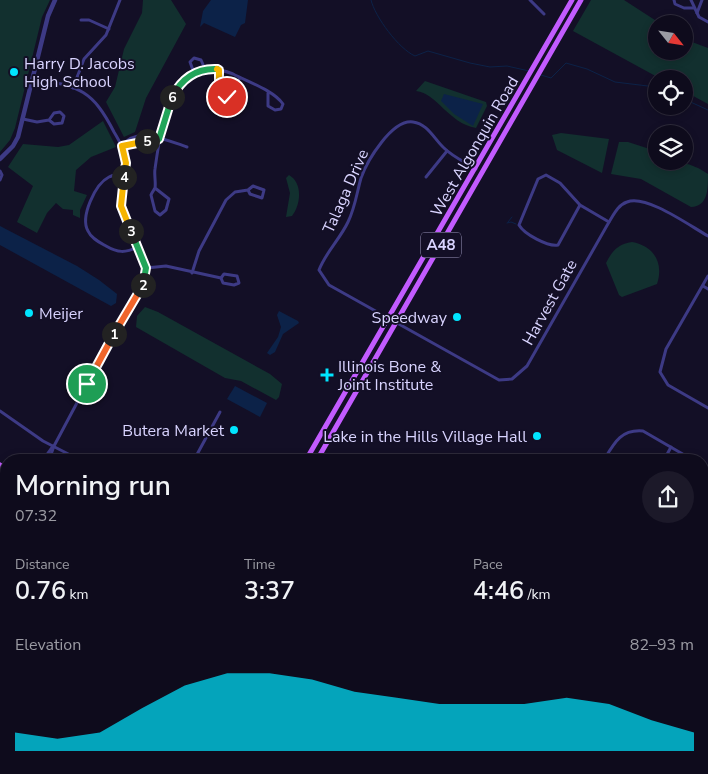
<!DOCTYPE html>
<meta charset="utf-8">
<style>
:root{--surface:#0e0b1c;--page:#1c1929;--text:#f1f3f6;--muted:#9b9ba3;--line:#2e2b3b;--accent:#00e5ff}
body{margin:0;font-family:"Nunito Sans",sans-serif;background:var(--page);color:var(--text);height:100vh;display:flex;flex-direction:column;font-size:19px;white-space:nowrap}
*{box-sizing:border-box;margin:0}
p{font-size:16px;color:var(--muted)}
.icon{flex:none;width:28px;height:28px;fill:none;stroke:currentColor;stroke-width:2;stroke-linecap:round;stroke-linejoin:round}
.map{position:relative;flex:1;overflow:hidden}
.side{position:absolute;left:0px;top:454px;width:709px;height:321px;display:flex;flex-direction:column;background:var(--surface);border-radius:20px 20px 0 0;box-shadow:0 2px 8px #0003,0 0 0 1px var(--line)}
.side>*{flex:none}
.needle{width:32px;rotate:120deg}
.buttons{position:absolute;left:648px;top:15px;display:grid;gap:10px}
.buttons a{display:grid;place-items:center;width:45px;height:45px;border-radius:50%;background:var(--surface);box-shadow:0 2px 8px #0003,0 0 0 1px var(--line);font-size:25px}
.pin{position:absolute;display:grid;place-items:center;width:42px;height:42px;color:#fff;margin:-21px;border:2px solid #fff;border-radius:50%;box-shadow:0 1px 5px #0007}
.km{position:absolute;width:25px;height:25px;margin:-12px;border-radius:50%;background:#222;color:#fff;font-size:14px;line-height:25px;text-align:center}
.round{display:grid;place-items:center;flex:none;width:52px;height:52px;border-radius:26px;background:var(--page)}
.headline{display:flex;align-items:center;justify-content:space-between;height:85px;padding:0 15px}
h1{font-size:28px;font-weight:600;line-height:38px}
.figures{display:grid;grid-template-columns:repeat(3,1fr);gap:8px;height:85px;padding:5px 15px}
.figures div{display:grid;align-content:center}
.figures b{font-size:25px;font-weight:600}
.figures small{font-size:14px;font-weight:400}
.figures p{font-size:14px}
.chart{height:140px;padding:10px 15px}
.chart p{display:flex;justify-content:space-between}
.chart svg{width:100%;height:90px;margin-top:5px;fill:var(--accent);opacity:.7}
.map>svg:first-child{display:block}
.green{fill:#12302f}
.water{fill:#0c2248}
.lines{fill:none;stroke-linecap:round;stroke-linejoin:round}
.stream{stroke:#0c2248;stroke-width:1}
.minor{stroke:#3d3a85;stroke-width:3}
.tertiary{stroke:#3d3a85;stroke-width:4.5}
.primary{stroke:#c25bff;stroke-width:5}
.split-1-casing{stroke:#fff;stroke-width:10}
.split-2-casing{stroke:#fff;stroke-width:10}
.split-3-casing{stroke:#fff;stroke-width:10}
.split-4-casing{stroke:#fff;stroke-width:10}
.split-5-casing{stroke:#fff;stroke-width:10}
.split-6-casing{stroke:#fff;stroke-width:10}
.split-7-casing{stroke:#fff;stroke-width:10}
.split-8-casing{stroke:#fff;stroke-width:10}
.split-1{stroke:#f0652b;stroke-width:6}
.split-2{stroke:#f0652b;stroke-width:6}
.split-3{stroke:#22a559;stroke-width:6}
.split-4{stroke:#f5b400;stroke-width:6}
.split-5{stroke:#f5b400;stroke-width:6}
.split-6{stroke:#22a559;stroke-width:6}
.split-7{stroke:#22a559;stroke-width:6}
.split-8{stroke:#f5b400;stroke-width:6}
.poi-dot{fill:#00e5ff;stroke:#130f26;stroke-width:2}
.labels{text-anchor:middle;stroke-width:4;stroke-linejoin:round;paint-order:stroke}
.shield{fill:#130f26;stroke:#9e99be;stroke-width:1}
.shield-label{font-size:15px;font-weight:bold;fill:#d9d4ff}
.poi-label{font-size:16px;fill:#d9d4ff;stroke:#130f26;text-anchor:start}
.street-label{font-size:16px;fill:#d9d4ff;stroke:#130f26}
</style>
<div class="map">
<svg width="708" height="774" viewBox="0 0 708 774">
<rect width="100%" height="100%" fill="#130f26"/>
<!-- green -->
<g class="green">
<path d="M0,0H50L42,17L15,128L10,140L0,152Z"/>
<path d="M143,0H171L186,24L146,98L135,132L124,137L106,102L115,87L124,49L142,13Z"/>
<path d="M591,0H624L661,24H656V51H684V39L708,48V104L684,91V79H661L573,31Z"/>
<path d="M425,81L486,102L487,106L476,128C448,123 437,93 416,91Z"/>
<path d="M103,121L116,147L91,157L76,170L74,191L87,195L80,210V218L73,215V210L63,209L56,203L47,213L37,233L17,222L33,186L8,167L23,144L58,147L69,145Z"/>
<path d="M561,133L609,139L602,173L557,150L552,135Z"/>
<path d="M619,142H628L656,151V161C676,161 691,162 708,174C708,190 708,206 691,207L641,179L611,174Z"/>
<path d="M289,175C303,183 301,205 292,216L286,217L290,193L286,178Z"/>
<path d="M632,242C654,246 664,263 657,284L622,297L619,295L606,263C612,251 618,244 632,242Z"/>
<path d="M145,307L158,312L270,374L282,384L279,397L276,400L241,381L225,378L136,327L137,316Z"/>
<path d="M1,640L6,643V768L3,774H0Z"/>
</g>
<!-- water -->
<g class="water">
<path d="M211,0H248L245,23L241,25L235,37L204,23L200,27L203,11Z"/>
<path d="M444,94L483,104L473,126L454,114L441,101Z"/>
<path d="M0,226L77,266L99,280L117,294L116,303L111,306L0,245Z"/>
<path d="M279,311L298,321L299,323L283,334L275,352L270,355L267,353L278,337L281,327L277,315Z"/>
<path d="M235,386L267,403L260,417L227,399Z"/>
<path d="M3,648L6,650V704L2,706V713L0,714V659Z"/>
</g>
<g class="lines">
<!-- stream -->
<g class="stream">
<path d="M371,0C375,17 399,49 415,56L428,51L470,63L490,67L507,66L529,71"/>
<path d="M541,75L551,78L566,63L587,69L615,82L656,87"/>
<path d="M684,99L708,110"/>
<path d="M508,222L512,217"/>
<path d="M507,223L511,222L516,224"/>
</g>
<!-- minor -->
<g class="minor">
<path d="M530,0L544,14"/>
<path d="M674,0L675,4L684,8H694"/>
<path d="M691,0L699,17L708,22"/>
<path d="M697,13L702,0"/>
<path d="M81,20H89L109,29"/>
<path d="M219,70V90L221,96L227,97L240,78"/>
<path d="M194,73L190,62L194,58L201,60L205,69"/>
<path d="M34,78C79,87 92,89 114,132C120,142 126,152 125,164C125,178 118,195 122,209C129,233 150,255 145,281L87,384L54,446L49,460"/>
<path d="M73,88L84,59L106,35L120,0"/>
<path d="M23,119L37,122L49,120L54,124L62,123L64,116L60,112L54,113L49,120"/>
<path d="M159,139L122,146C137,125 168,141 187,147"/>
<path d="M476,169C465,162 453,157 444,148C434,139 428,124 413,122C392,119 367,161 361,178C357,192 355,208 348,222C340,239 326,252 319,270L329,285L499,380L512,379L527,366L609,222C614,214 618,205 627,202C646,194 690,226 708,236"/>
<path d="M0,171L2,175L0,180"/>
<path d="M124,176C119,175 114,174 109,177C95,184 80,217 88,231C91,238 99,242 106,246C118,253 125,253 138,247"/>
<path d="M426,177L447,151"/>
<path d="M155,188L169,199L166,210L160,215L155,211L151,195C152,192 154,190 155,188C156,183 154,174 155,169C161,126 171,49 233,74C248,82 273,90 283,104L281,109L275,110L268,106V93"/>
<path d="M580,205L558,245C548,247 524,234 519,225L538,179L546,175L560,183L580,205L609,222"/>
<path d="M146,268L166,266L221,278"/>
<path d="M192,273L199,251L226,200L235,192L248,190L253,186L264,190L262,198L250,194L248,190"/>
<path d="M224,274L237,276L239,283L234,285L223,283L221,278Z"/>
<path d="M708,276L666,349L660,372L668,385L708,408"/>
<path d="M703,286L708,289"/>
<path d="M0,411L43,441L80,460"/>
<path d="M43,460L53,446"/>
<path d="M194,460L220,412"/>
<path d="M604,460C614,443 621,429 643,431L693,460"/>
<path d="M664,460L671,447"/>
<path d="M702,466L708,469"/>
<path d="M702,531L705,538L702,553"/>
<path d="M0,542L6,531"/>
<path d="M702,585L708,587"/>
<path d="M702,744L708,735"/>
<path d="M702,764L708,767"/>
<path d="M572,774L575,769"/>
<path d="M686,774L689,769"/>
</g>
<!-- tertiary -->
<path class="tertiary" d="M0,159L13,146L18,137L48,16L55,0"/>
<!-- primary -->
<g class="primary">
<path d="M306,460L572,0"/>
<path d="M317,460L581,0"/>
<path d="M0,465L6,469"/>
<path d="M0,477L6,481"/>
<path d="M519,769L529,774"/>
<path d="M540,769L549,774"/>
<path d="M128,774L131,769"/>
<path d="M136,774L140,769"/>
</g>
</g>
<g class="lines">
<defs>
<path id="split-1" d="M87,384L114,334"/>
<path id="split-2" d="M114,334L143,285"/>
<path id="split-3" d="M131,231L146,268L143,285"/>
<path id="split-4" d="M124,177L121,206L131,231"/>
<path id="split-5" d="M124,177L126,163L122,146L147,141"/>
<path id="split-6" d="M147,141H155L159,139L172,97"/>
<path id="split-7" d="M172,97C182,78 196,68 217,69"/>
<path id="split-8" d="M217,69L219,70V90L221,96L227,97"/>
</defs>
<!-- split-1 casing -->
<use href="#split-1" class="split-1-casing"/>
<!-- split-2 casing -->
<use href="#split-2" class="split-2-casing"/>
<!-- split-3 casing -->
<use href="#split-3" class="split-3-casing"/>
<!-- split-4 casing -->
<use href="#split-4" class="split-4-casing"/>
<!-- split-5 casing -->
<use href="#split-5" class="split-5-casing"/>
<!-- split-6 casing -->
<use href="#split-6" class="split-6-casing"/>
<!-- split-7 casing -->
<use href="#split-7" class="split-7-casing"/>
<!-- split-8 casing -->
<use href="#split-8" class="split-8-casing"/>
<!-- split-1 -->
<use href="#split-1" class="split-1"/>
<!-- split-2 -->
<use href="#split-2" class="split-2"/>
<!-- split-3 -->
<use href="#split-3" class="split-3"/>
<!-- split-4 -->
<use href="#split-4" class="split-4"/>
<!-- split-5 -->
<use href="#split-5" class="split-5"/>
<!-- split-6 -->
<use href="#split-6" class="split-6"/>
<!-- split-7 -->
<use href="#split-7" class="split-7"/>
<!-- split-8 -->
<use href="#split-8" class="split-8"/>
</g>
<!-- markers -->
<g class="poi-dot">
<circle cx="14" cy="72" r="5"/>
<circle cx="29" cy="313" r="5"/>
<circle cx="457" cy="317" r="5"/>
<path d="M324.5 367.5h5v5h5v5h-5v5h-5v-5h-5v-5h5z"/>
<circle cx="234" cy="430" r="5"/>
<circle cx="537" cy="436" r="5"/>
</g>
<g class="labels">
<!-- shield labels -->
<rect class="shield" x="421" y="232.5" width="40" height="25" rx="4"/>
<g class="shield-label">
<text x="441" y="250">A48</text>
</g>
<!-- poi labels -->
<g class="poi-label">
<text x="24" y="69">Harry D. Jacobs<tspan x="24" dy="18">High School</tspan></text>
<text x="39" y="319">Meijer</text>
<text x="447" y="323" text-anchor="end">Speedway</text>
<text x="338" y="372">Illinois Bone &amp;<tspan x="338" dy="18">Joint Institute</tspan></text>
<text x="224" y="436" text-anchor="end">Butera Market</text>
<text x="527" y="442" text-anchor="end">Lake in the Hills Village Hall</text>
</g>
<!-- street labels -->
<g class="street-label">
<text transform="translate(474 146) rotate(-60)" y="6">West Algonquin Road</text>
<text transform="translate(345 191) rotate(-66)" y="6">Talaga Drive</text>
<text transform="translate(549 302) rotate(-61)" y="6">Harvest Gate</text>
</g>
</g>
</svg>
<div class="buttons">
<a><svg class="needle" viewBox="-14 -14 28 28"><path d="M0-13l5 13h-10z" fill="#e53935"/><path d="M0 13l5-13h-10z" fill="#9b9ba3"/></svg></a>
<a><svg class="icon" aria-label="locate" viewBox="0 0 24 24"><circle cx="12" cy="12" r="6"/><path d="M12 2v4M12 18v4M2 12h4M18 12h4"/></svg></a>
<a><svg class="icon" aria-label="layers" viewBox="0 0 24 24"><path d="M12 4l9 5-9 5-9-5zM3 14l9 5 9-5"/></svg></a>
</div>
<div class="pin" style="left:87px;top:384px;background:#1e9e55"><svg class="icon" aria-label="arrive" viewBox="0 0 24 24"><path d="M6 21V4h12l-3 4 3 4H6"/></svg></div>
<div class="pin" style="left:227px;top:97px;background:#d93025"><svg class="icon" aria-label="check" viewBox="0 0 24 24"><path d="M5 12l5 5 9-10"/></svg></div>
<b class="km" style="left:114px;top:334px">1</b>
<b class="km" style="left:143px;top:285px">2</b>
<b class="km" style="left:131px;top:231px">3</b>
<b class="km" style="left:124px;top:177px">4</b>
<b class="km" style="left:147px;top:141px">5</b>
<b class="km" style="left:172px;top:97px">6</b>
<section class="side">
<div class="headline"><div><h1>Morning run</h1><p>07:32</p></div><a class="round"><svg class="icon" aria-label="share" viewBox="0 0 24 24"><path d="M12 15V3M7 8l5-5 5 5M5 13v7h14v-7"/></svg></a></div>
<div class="figures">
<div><p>Distance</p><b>0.76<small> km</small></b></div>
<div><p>Time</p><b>3:37</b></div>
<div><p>Pace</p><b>4:46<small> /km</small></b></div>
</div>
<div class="chart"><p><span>Elevation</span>82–93 m</p>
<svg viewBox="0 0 160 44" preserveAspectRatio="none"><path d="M0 44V35L10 38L20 35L30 23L40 12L50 6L60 6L70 9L80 15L90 18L100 21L110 21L120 21L130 18L140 21L150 29L160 35V44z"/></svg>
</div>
</section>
</div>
